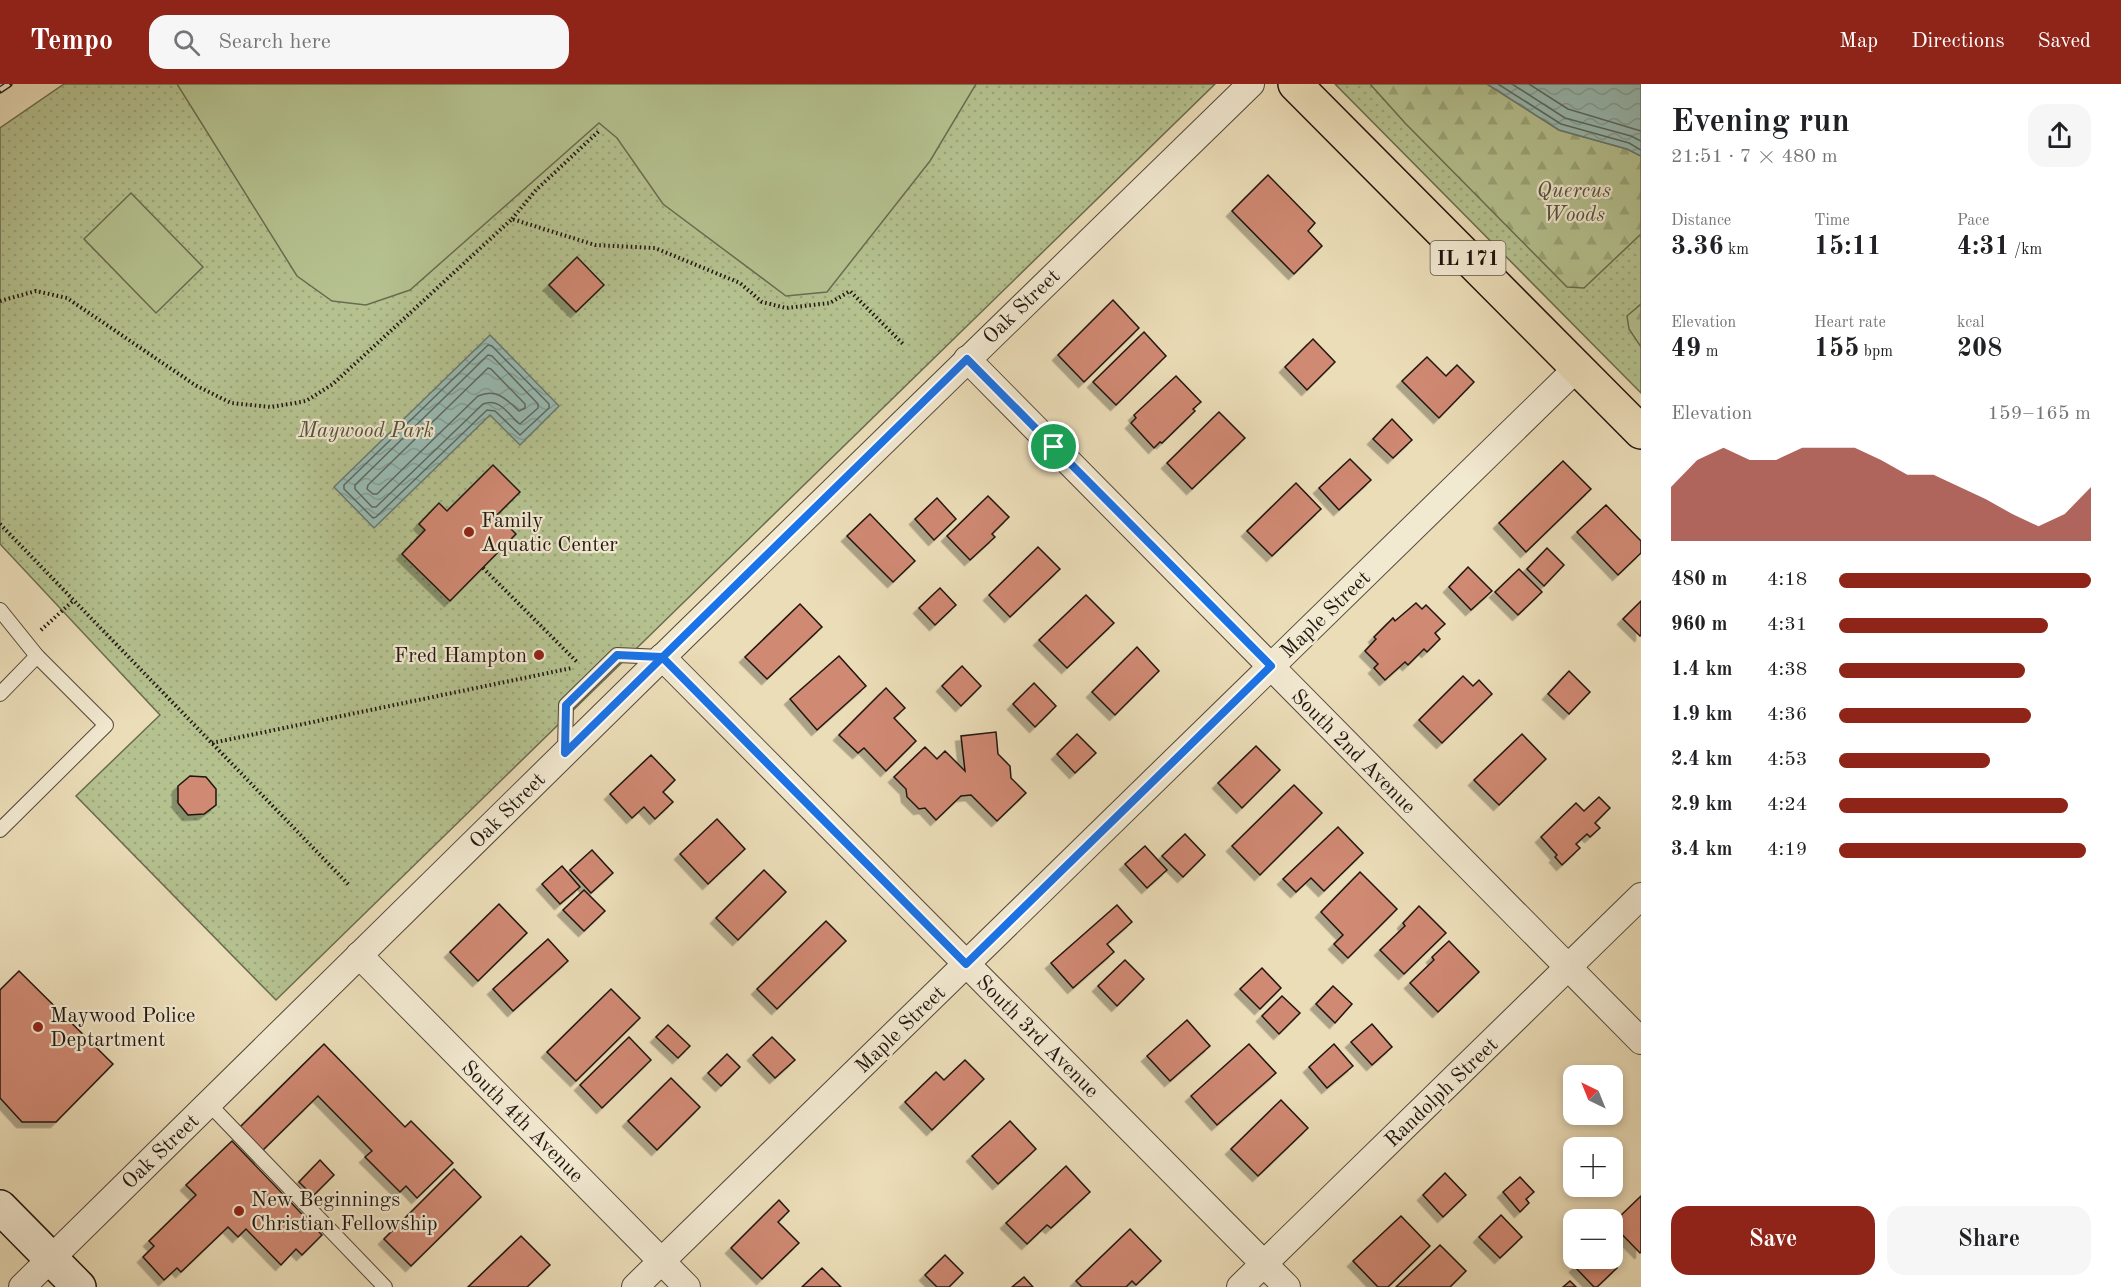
<!DOCTYPE html>
<meta charset="utf-8">
<style>
:root{--surface:#fff;--page:#f6f6f6;--text:#202124;--muted:#757577;--accent:#8f2418}
body{margin:0;font-family:"Old Standard TT",serif;background:var(--page);color:var(--text);height:100vh;display:flex;flex-direction:column;font-size:22px;white-space:nowrap}
*{box-sizing:border-box;margin:0}
p{font-size:20px;color:var(--muted)}
.icon{flex:none;width:33px;height:33px;fill:none;stroke:currentColor;stroke-width:2;stroke-linecap:round;stroke-linejoin:round}
.map{position:relative;flex:1;overflow:hidden}
.panel{display:flex;flex-direction:column;background:var(--surface);width:480px}
.panel>*{flex:none}
.needle{width:39px;rotate:317deg}
.controls{position:absolute;left:1563px;top:981px;display:grid;gap:12px}
.controls a{display:grid;place-items:center;width:60px;height:60px;border-radius:12px;background:var(--surface);box-shadow:0 3px 9px #0003;font-size:30px}
.pin{position:absolute;display:grid;place-items:center;width:51px;height:51px;color:#fff;margin:-26px;border:3px solid #fff;border-radius:50%;box-shadow:0 2px 6px #0007}
.round{display:grid;place-items:center;flex:none;width:63px;height:63px;border-radius:18px;background:var(--page)}
.overview{display:flex;align-items:center;justify-content:space-between;height:102px;padding:0 30px}
h1{font-size:33px;font-weight:600;line-height:45px}
.figures{display:grid;grid-template-columns:repeat(3,1fr);gap:9px;height:102px;padding:6px 30px}
.figures div{display:grid;align-content:center}
.figures b{font-size:26px;font-weight:600}
.figures small{font-size:16px;font-weight:400}
.figures p{font-size:16px}
.chart{height:168px;padding:12px 30px}
.chart p{display:flex;justify-content:space-between}
.chart svg{width:100%;height:108px;margin-top:6px;fill:var(--accent);opacity:.7}
.primary-button{display:flex;gap:12px;margin-top:auto;padding:12px 30px}
.primary-button a{flex:1;height:69px;border-radius:18px;background:var(--accent);color:#fff;font-size:24px;font-weight:600;line-height:69px;text-align:center}
.primary-button a+a{background:var(--page);color:var(--text)}
ul{padding:0 30px;list-style:none;font-size:20px}
li{display:grid;grid-template-columns:96px 72px 1fr;align-items:center;height:45px}
li i{height:15px;border-radius:8px;background:var(--accent)}
header{display:flex;align-items:center;gap:36px;box-sizing:border-box;height:84px;padding:0 30px;background:var(--accent);color:#fff}
header strong{font-size:28px}
nav{display:flex;gap:33px;margin-inline-start:auto;font-size:21px}
.search{width:420px;height:54px;background:var(--page);display:flex;align-items:center;gap:15px;box-sizing:border-box;padding:0 21px;border-radius:18px;color:var(--muted);font-size:22px}
main{display:flex;flex:1;min-height:0}
.map>svg:first-child{display:block}
.grass{fill:url(#grass-dots);stroke:#6a6c50;stroke-width:1.5}
.forest{fill:url(#forest-firs);stroke:#6a6c50;stroke-width:1.5}
.garden{fill:#b5c290;stroke:#6a6c50;stroke-width:1.5}
.water{fill:url(#water-waves);stroke:#687971;stroke-width:1.5}
.lines{fill:none;stroke-linecap:round;stroke-linejoin:round}
.shore{stroke:#5c6861;stroke-width:1.5}
.building{fill:#d08973;stroke:#20150f;stroke-width:1.5;filter:url(#shadow)}
.lane-casing{stroke:#534739;stroke-width:16}
.street-casing{stroke:#534739;stroke-width:28}
.secondary-casing{stroke:#20150f;stroke-width:36}
.primary-casing{stroke:#20150f;stroke-width:36}
.path{stroke:#20150f;stroke-width:4;stroke-dasharray:1.5 3;stroke-linecap:butt}
.lane{stroke:#f2e9d1;stroke-width:14}
.street{stroke:#f2e9d1;stroke-width:26}
.secondary{stroke:#f2e9d1;stroke-width:33}
.primary{stroke:#ebddb8;stroke-width:33}
.rail-casing{stroke:#20150f;stroke-width:7}
.rail{stroke:#f2e9d1;stroke-width:4.5;stroke-dasharray:14;stroke-linecap:butt}
.route-casing{stroke:#fff;stroke-width:12}
.route{stroke:#1a73e8;stroke-width:8}
.poi-dot{fill:#8f2418;stroke:#f2e9d1;stroke-width:2}
.labels{text-anchor:middle;stroke-width:4.5;stroke-linejoin:round;paint-order:stroke}
.shield{fill:#f2e9d1;stroke:#5f5549;stroke-width:1.5}
.shield-label{font-size:20px;font-weight:bold;fill:#20150f}
.park-label{font-size:21px;font-style:italic;fill:#54523c;stroke:#f2e9d1}
.street-label{font-size:21px;fill:#20150f;stroke:#f2e9d1}
.poi-label{font-size:21px;fill:#20150f;stroke:#f2e9d1;text-anchor:start}
</style>
<header>
<strong>Tempo</strong>
<div class="search"><svg class="icon" aria-label="search" viewBox="0 0 24 24"><circle cx="10" cy="10" r="6"/><path d="M15 15l6 6"/></svg>Search here</div>
<nav><a>Map</a><a>Directions</a><a>Saved</a></nav>
</header>
<main>
<div class="map">
<svg width="1641" height="1203" viewBox="0 0 1641 1203">
<defs>
<pattern id="grass-dots" width="8" height="8" patternUnits="userSpaceOnUse" patternTransform="scale(1.5)"><rect width="8" height="8" fill="#b5c290"/><path d="M2 2h.1M6 6h.1" fill="none" stroke="#9ba67b" stroke-width="1.8" stroke-linecap="round"/></pattern>
<pattern id="forest-firs" width="22" height="20" patternUnits="userSpaceOnUse" patternTransform="scale(1.5)"><rect width="22" height="20" fill="#b5c290"/><path d="M5 1l3.5 6h-7zM16 11l3.5 6h-7z" fill="#9ba67b"/></pattern>
<pattern id="water-waves" width="16" height="10" patternUnits="userSpaceOnUse" patternTransform="scale(1.5)"><rect width="16" height="10" fill="#98bbb3"/><path d="M0 5q4-4 8 0t8 0" fill="none" stroke="#83a099"/></pattern>
<filter id="shadow"><feDropShadow dx="-5.5" dy="5.5" stdDeviation="0" flood-color="#0004"/></filter>
</defs>
<rect width="100%" height="100%" fill="#ebddb8"/>
<filter id="stains"><feTurbulence type="fractalNoise" baseFrequency=".00333" numOctaves="4"/><feColorMatrix values="0 0 0 0 .2 0 0 0 0 .09 0 0 0 0 .02 0 0 0 .5 -.17"/></filter>
<radialGradient id="worn" r=".72"><stop offset=".6" stop-color="#630" stop-opacity="0"/><stop offset="1" stop-color="#630" stop-opacity=".3"/></radialGradient>
<!-- grass -->
<g class="grass">
<path d="M64,0H1215L276,916L76,712L160,631L0,460V44Z"/>
<path d="M1335,0H1487L1559,46L1627,65L1641,72V309Z"/>
</g>
<!-- forest -->
<g class="forest">
<path d="M1370,0H1487L1559,46L1627,65L1641,72V150L1584,204L1567,203L1405,39Z"/>
<path d="M1641,220V263L1629,245L1627,232Z"/>
</g>
<!-- garden -->
<g class="garden">
<path d="M177,0H976L930,77L827,208L786,212L663,120L617,54L599,39L410,206L366,221L332,217L297,192Z"/>
<path d="M131,109L203,183L156,229L84,155Z"/>
</g>
<!-- water -->
<g class="water">
<path d="M1487,0H1641V72L1627,65L1559,46Z"/>
<path d="M490,251L559,322L520,361L490,331L374,444L334,403Z"/>
</g>
<g class="lines">
<!-- shore -->
<g class="shore">
<path d="M1498,0L1561,40L1629,59L1641,66"/>
<path d="M1512,0L1565,34L1631,52L1641,57"/>
<path d="M1529,0L1568,25L1641,47"/>
<path d="M488,261L492,262L549,320V324L520,351L495,327L487,326L376,433L373,434L344,405V401Z"/>
<path d="M488,271L492,272L538,320V324L520,340C508,331 500,313 483,320L376,423H372L355,405V401Z"/>
<path d="M488,284L491,285L525,320V324L519,327C506,315 497,304 478,312L377,410H373L367,405L368,401Z"/>
</g>
</g>
<!-- building -->
<g class="building">
<path d="M1268,91L1315,139L1308,147L1322,162L1294,190L1232,127Z"/>
<path d="M577,173L604,201L576,228L549,201Z"/>
<path d="M1113,216L1139,244L1084,298L1058,271Z"/>
<path d="M1144,248L1166,272L1116,321L1093,298Z"/>
<path d="M1313,255L1335,278L1307,306L1285,283Z"/>
<path d="M1427,273L1446,292L1457,281L1474,298L1439,334L1402,297Z"/>
<path d="M1176,292L1201,318L1193,325L1195,327L1162,359L1160,358L1154,364L1131,339L1136,334L1134,331Z"/>
<path d="M1219,328L1245,354L1192,405L1167,379Z"/>
<path d="M1392,335L1412,356L1393,374L1373,355Z"/>
<path d="M1350,375L1371,396L1339,426L1319,404Z"/>
<path d="M1563,377L1591,405L1526,468L1499,439Z"/>
<path d="M493,381L520,408L497,431L516,450L450,517L402,470L425,446L419,440L439,419L447,427Z"/>
<path d="M1296,399L1321,425L1272,472L1247,447Z"/>
<path d="M988,412L1009,433L992,450L995,453L970,476L947,452Z"/>
<path d="M937,414L956,435L934,456L915,435Z"/>
<path d="M1606,421L1641,457V469L1618,491L1577,448Z"/>
<path d="M870,430L915,477L893,498L847,452Z"/>
<path d="M1038,463L1060,485L1010,533L989,511Z"/>
<path d="M1547,464L1564,481L1544,502L1527,485Z"/>
<path d="M1468,483L1492,507L1471,526L1449,503Z"/>
<path d="M1519,485L1542,508L1518,531L1495,508Z"/>
<path d="M940,504L956,521L935,541L919,524Z"/>
<path d="M1086,511L1114,539L1067,584L1039,556Z"/>
<path d="M1641,517V551L1640,552L1623,535Z"/>
<path d="M1416,519L1422,525L1426,521L1445,540L1435,549L1440,555L1427,568L1424,565L1408,581L1405,578L1385,596L1374,584L1378,580L1365,567L1376,555L1374,553L1393,534L1395,537Z"/>
<path d="M800,520L822,543L767,595L745,573Z"/>
<path d="M1137,563L1159,587L1115,631L1092,608Z"/>
<path d="M839,572L866,602L817,646L790,615Z"/>
<path d="M962,582L981,602L961,622L942,602Z"/>
<path d="M1569,587L1590,608L1569,630L1548,610Z"/>
<path d="M1463,592L1473,602L1479,596L1492,610L1442,659L1419,636Z"/>
<path d="M1034,599L1056,622L1035,643L1013,620Z"/>
<path d="M886,604L905,624L894,634L916,657L886,687L864,664L858,669L839,651Z"/>
<path d="M996,648L998,670L1010,682L1011,694L1026,709L997,737L971,711L961,712L936,736L925,724L919,725L907,713L906,705L894,693L925,663L937,675L945,667L965,687L961,652Z"/>
<path d="M1077,650L1096,669L1075,689L1057,670Z"/>
<path d="M1522,650L1546,675L1499,721L1474,696Z"/>
<path d="M1256,662L1280,686L1242,724L1218,699Z"/>
<path d="M651,671L675,696L663,708L673,718L655,735L644,723L632,734L610,710Z"/>
<path d="M190,692L206,693L216,705V721L204,730L188,731L178,719V702Z"/>
<path d="M1294,701L1322,729L1260,791L1232,762Z"/>
<path d="M1599,713L1610,724L1595,739L1600,744L1590,753L1587,750L1576,760L1580,764L1562,781L1555,773L1557,771L1541,753L1576,719L1584,727Z"/>
<path d="M717,735L745,765L708,800L680,770Z"/>
<path d="M1338,743L1363,769L1324,807L1311,794L1296,808L1283,795Z"/>
<path d="M1185,750L1205,771L1183,793L1162,772Z"/>
<path d="M1145,762L1167,786L1147,804L1125,780Z"/>
<path d="M592,766L613,789L591,809L570,786Z"/>
<path d="M562,782L580,803L560,820L542,800Z"/>
<path d="M764,786L786,808L738,856L716,834Z"/>
<path d="M1360,788L1397,825L1348,874L1334,860L1343,851L1321,828Z"/>
<path d="M584,806L605,827L584,847L563,826Z"/>
<path d="M499,820L527,849L478,897L450,868Z"/>
<path d="M1117,821L1132,838L1107,860L1114,868L1073,904L1051,879Z"/>
<path d="M1419,822L1446,849L1404,890L1380,866L1405,842L1403,839Z"/>
<path d="M826,837L846,857L777,925L757,905Z"/>
<path d="M548,855L568,877L513,927L493,905Z"/>
<path d="M1449,857L1479,888L1438,928L1410,899L1434,876L1432,873Z"/>
<path d="M1125,876L1144,895L1117,922L1098,902Z"/>
<path d="M1262,884L1281,904L1260,925L1240,905Z"/>
<path d="M19,887L113,980L56,1038H22L0,1014V906Z"/>
<path d="M1333,902L1352,920L1335,939L1316,920Z"/>
<path d="M611,905L640,934L576,997L547,968Z"/>
<path d="M1282,912L1300,929L1279,950L1262,932Z"/>
<path d="M1187,936L1210,962L1170,997L1147,972Z"/>
<path d="M1372,940L1392,963L1372,981L1351,958Z"/>
<path d="M668,941L690,962L678,974L656,953Z"/>
<path d="M629,953L651,976L602,1024L580,1001Z"/>
<path d="M772,953L795,976L775,994L753,971Z"/>
<path d="M324,960L405,1043L411,1037L453,1079L417,1114L406,1102L400,1108L365,1073L372,1067L318,1012L262,1067L239,1044Z"/>
<path d="M1249,960L1276,989L1217,1041L1191,1012Z"/>
<path d="M1334,960L1353,982L1327,1004L1309,983Z"/>
<path d="M727,970L740,983L721,1002L708,989Z"/>
<path d="M965,976L984,995L932,1046L905,1018L936,988L944,996Z"/>
<path d="M671,994L700,1023L657,1066L628,1037Z"/>
<path d="M1281,1016L1308,1044L1258,1092L1231,1065Z"/>
<path d="M1010,1037L1036,1065L998,1100L972,1072Z"/>
<path d="M232,1057L322,1151L302,1171L296,1165L281,1181L246,1145L238,1153L228,1143L181,1188L177,1184L164,1196L143,1173L154,1162L149,1157L196,1111L186,1101Z"/>
<path d="M320,1076L334,1091L313,1112L299,1098Z"/>
<path d="M1066,1082L1090,1108L1051,1144L1047,1141L1027,1160L1006,1139Z"/>
<path d="M454,1085L481,1113L411,1182L384,1155Z"/>
<path d="M1445,1089L1466,1111L1443,1133L1423,1111Z"/>
<path d="M1520,1093L1534,1108L1526,1115L1529,1119L1520,1128L1503,1108Z"/>
<path d="M1641,1112V1168L1640,1169L1612,1140Z"/>
<path d="M779,1116L789,1127L778,1138L799,1159L762,1195L731,1164Z"/>
<path d="M1501,1131L1522,1153L1500,1174L1479,1153Z"/>
<path d="M1401,1132L1430,1162L1388,1203H1378L1353,1177Z"/>
<path d="M1130,1145L1161,1177L1136,1201L1132,1197L1126,1203H1082L1076,1197Z"/>
<path d="M521,1152L550,1181L527,1203H468Z"/>
<path d="M1440,1161L1466,1187L1450,1203H1396Z"/>
<path d="M945,1171L963,1189L949,1203H937L925,1191Z"/>
<path d="M1584,1174H1608L1617,1184L1597,1203H1594L1575,1183Z"/>
<path d="M822,1184L841,1203H802Z"/>
<path d="M1024,1193L1033,1203H1012Z"/>
<path d="M1570,1197L1576,1203H1563Z"/>
</g>
<g class="lines">
<defs>
<g id="lane">
<path d="M0,526L37,572"/>
<path d="M0,610L37,572L106,641L0,746"/>
<path d="M565,666L566,621L617,571L662,573"/>
<path d="M209,1020L385,1203"/>
</g>
<g id="street">
<path d="M967,275L1641,957"/>
<path d="M662,573L1287,1203"/>
<path d="M359,871L687,1203"/>
<path d="M22,1203L685,551L1251,0"/>
<path d="M635,1203L1577,284"/>
<path d="M1240,1203L1641,812"/>
</g>
<path id="secondary" d="M0,1123L79,1203"/>
<path id="primary" d="M1295,0L1641,348"/>
</defs>
<!-- lane casing -->
<use href="#lane" class="lane-casing"/>
<!-- street casing -->
<use href="#street" class="street-casing"/>
<!-- secondary casing -->
<use href="#secondary" class="secondary-casing"/>
<!-- primary casing -->
<use href="#primary" class="primary-casing"/>
<!-- path -->
<g class="path">
<path d="M512,135L536,106L599,47"/>
<path d="M0,217L36,207L67,214L195,301L231,319L271,323L306,317L333,300L512,135L595,161L655,164L740,199L762,218L786,224L830,219L850,207L904,261"/>
<path d="M0,440L350,802"/>
<path d="M483,484L578,579"/>
<path d="M41,546L74,516"/>
<path d="M212,659L572,584"/>
</g>
<!-- lane -->
<use href="#lane" class="lane"/>
<!-- street -->
<use href="#street" class="street"/>
<!-- secondary -->
<use href="#secondary" class="secondary"/>
<!-- primary -->
<use href="#primary" class="primary"/>
<defs>
<path id="rail" d="M0,6L9,0"/>
</defs>
<!-- rail casing -->
<use href="#rail" class="rail-casing"/>
<!-- rail -->
<use href="#rail" class="rail"/>
</g>
<g class="lines">
<defs>
<path id="route" d="M1054,363L967,275L685,551L565,669L566,621L617,571L662,573L966,880L1271,582L1054,363"/>
</defs>
<!-- route casing -->
<use href="#route" class="route-casing"/>
<!-- route -->
<use href="#route" class="route"/>
</g>
<!-- markers -->
<g class="poi-dot">
<circle cx="469" cy="448" r="6"/>
<circle cx="539" cy="571" r="6"/>
<circle cx="38" cy="943" r="6"/>
<circle cx="239" cy="1127" r="6"/>
</g>
<g class="labels">
<!-- shield labels -->
<rect class="shield" x="1430.5" y="157" width="75" height="34" rx="4.5"/>
<g class="shield-label">
<text x="1468" y="181">IL 171</text>
</g>
<!-- park labels -->
<g class="park-label">
<text x="1574" y="113">Quercus<tspan x="1574" dy="24">Woods</tspan></text>
<text x="366" y="353">Maywood Park</text>
</g>
<!-- street labels -->
<g class="street-label">
<text transform="translate(1021 222) rotate(-44)" y="7">Oak Street</text>
<text transform="translate(1325 530) rotate(-44)" y="7">Maple Street</text>
<text transform="translate(1354 667) rotate(45)" y="7">South 2nd Avenue</text>
<text transform="translate(507 726) rotate(-45)" y="7">Oak Street</text>
<text transform="translate(900 945) rotate(-44)" y="7">Maple Street</text>
<text transform="translate(1038 952) rotate(45)" y="7">South 3rd Avenue</text>
<text transform="translate(1441 1008) rotate(-44)" y="7">Randolph Street</text>
<text transform="translate(523 1037) rotate(45)" y="7">South 4th Avenue</text>
<text transform="translate(160 1067) rotate(-44)" y="7">Oak Street</text>
</g>
<!-- poi labels -->
<g class="poi-label">
<text x="481" y="443">Family<tspan x="481" dy="24">Aquatic Center</tspan></text>
<text x="527" y="578" text-anchor="end">Fred Hampton</text>
<text x="50" y="938">Maywood Police<tspan x="50" dy="24">Deptartment</tspan></text>
<text x="251" y="1122">New Beginnings<tspan x="251" dy="24">Christian Fellowship</tspan></text>
</g>
</g>
<rect width="100%" height="100%" filter="url(#stains)"/>
<rect width="100%" height="100%" fill="url(#worn)"/>
</svg>
<div class="controls">
<a><svg class="needle" viewBox="-14 -14 28 28"><path d="M0-13l5 13h-10z" fill="#e53935"/><path d="M0 13l5-13h-10z" fill="#757577"/></svg></a>
<a>+</a>
<a>−</a>
</div>
<div class="pin" style="left:1054px;top:363px;background:#1e9e55"><svg class="icon" aria-label="arrive" viewBox="0 0 24 24"><path d="M6 21V4h12l-3 4 3 4H6"/></svg></div>
</div>
<section class="panel">
<div class="overview"><div><h1>Evening run</h1><p>21:51 · 7 × 480 m</p></div><a class="round"><svg class="icon" aria-label="share" viewBox="0 0 24 24"><path d="M12 15V3M7 8l5-5 5 5M5 13v7h14v-7"/></svg></a></div>
<div class="figures">
<div><p>Distance</p><b>3.36<small> km</small></b></div>
<div><p>Time</p><b>15:11</b></div>
<div><p>Pace</p><b>4:31<small> /km</small></b></div>
</div>
<div class="figures">
<div><p>Elevation</p><b>49<small> m</small></b></div>
<div><p>Heart rate</p><b>155<small> bpm</small></b></div>
<div><p>kcal</p><b>208</b></div>
</div>
<div class="chart"><p><span>Elevation</span>159–165 m</p>
<svg viewBox="0 0 160 44" preserveAspectRatio="none"><path d="M0 44V22L10 11L20 6L30 11L40 11L50 6L60 6L70 6L80 11L90 17L100 17L110 22L120 27L130 33L140 38L150 33L160 22V44z"/></svg>
</div>
<ul>
<li><b>480 m</b>4:18<i style="width:100%"></i></li>
<li><b>960 m</b>4:31<i style="width:83%"></i></li>
<li><b>1.4 km</b>4:38<i style="width:74%"></i></li>
<li><b>1.9 km</b>4:36<i style="width:76%"></i></li>
<li><b>2.4 km</b>4:53<i style="width:60%"></i></li>
<li><b>2.9 km</b>4:24<i style="width:91%"></i></li>
<li><b>3.4 km</b>4:19<i style="width:98%"></i></li>
</ul>
<div class="primary-button"><a>Save</a><a>Share</a></div>
</section>
</main>
